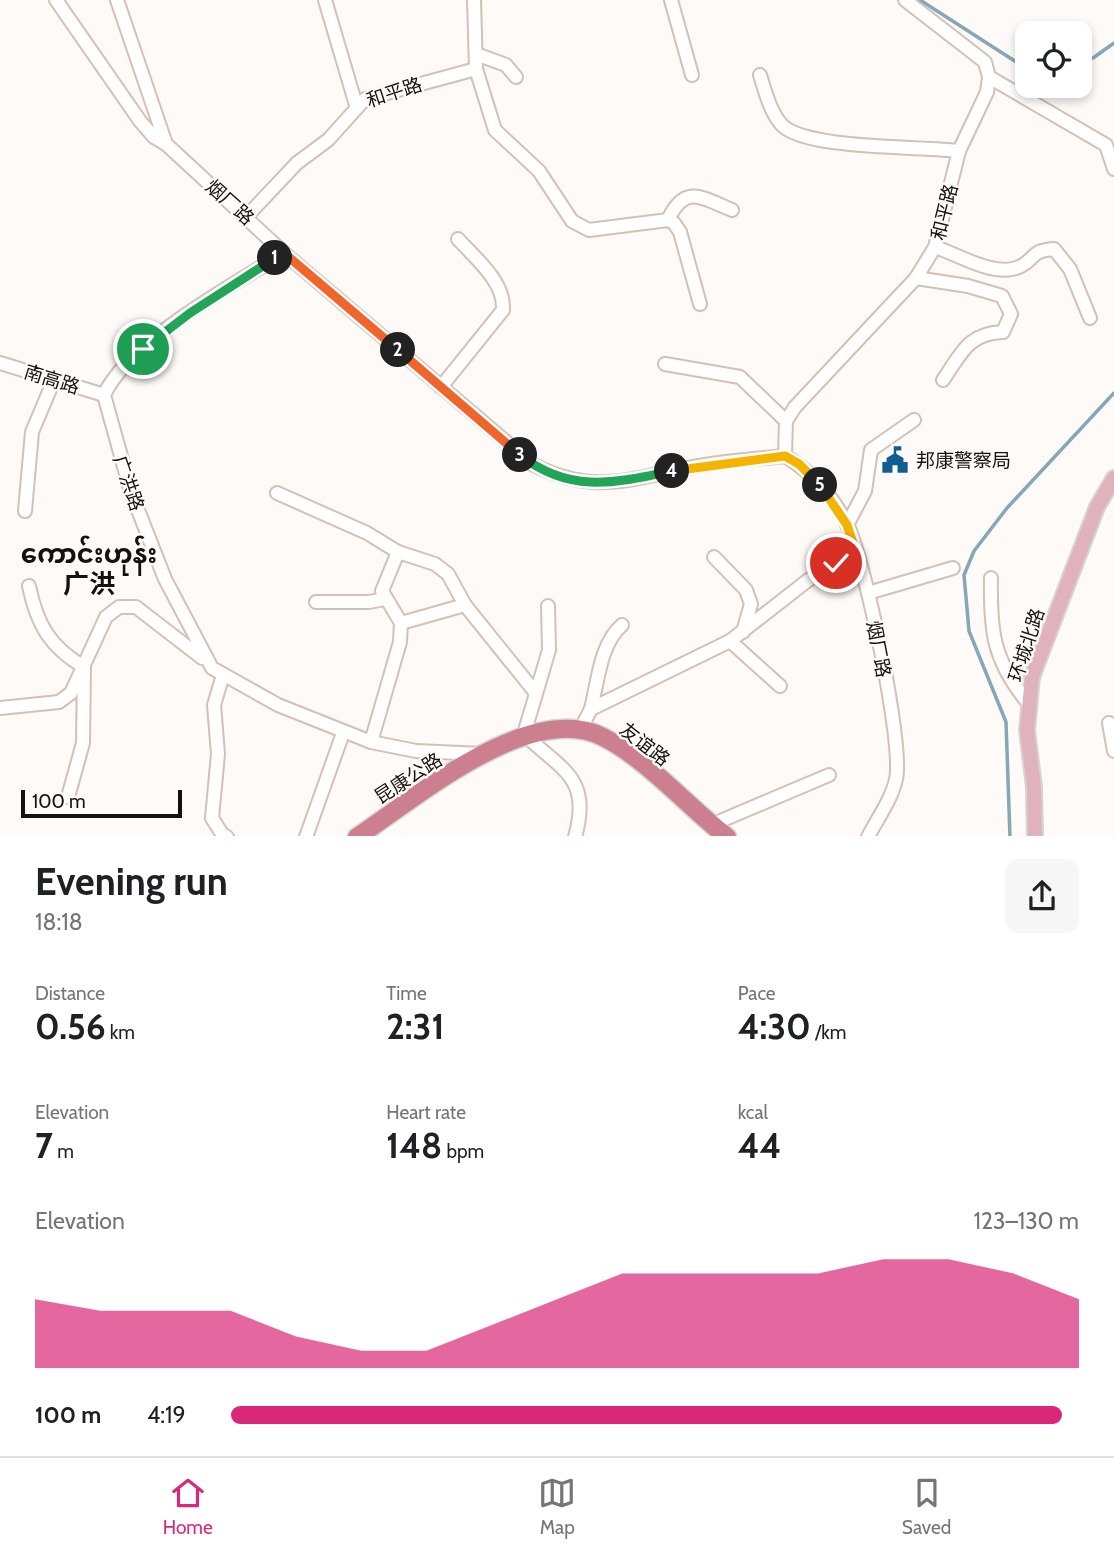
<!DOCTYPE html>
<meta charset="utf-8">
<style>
:root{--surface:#fff;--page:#f6f6f6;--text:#202124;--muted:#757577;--line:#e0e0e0;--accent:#db2777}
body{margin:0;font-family:Cabin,"Noto Sans SC","Noto Sans Myanmar",sans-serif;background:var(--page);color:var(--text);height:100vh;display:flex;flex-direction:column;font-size:26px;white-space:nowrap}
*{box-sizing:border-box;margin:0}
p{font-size:23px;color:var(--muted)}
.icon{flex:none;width:38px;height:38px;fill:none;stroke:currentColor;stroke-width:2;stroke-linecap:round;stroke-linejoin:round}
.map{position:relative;height:836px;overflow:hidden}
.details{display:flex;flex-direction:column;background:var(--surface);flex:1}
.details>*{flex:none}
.buttons{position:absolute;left:1015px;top:21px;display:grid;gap:14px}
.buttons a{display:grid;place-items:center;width:77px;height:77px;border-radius:14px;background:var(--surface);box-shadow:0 4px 10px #0003;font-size:35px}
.scale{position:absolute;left:21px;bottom:18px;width:161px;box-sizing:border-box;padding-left:7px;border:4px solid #17110d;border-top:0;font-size:19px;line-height:24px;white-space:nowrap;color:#17110d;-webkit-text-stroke:5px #fefaf8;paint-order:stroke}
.pin{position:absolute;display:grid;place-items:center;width:60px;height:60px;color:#fff;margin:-30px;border:4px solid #fff;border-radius:50%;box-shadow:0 2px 7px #0007}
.km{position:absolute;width:35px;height:35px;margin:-18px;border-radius:50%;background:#222;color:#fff;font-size:19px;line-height:35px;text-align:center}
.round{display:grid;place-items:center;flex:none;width:74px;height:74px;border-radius:14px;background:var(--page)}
.overview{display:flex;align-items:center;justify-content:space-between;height:119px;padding:0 35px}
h1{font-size:38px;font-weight:700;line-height:52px}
.metrics{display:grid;grid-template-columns:repeat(3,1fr);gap:10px;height:119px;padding:7px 35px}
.metrics div{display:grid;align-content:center}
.metrics b{font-size:35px;font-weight:700}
.metrics small{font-size:19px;font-weight:400}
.metrics p{font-size:19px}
.chart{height:196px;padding:14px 35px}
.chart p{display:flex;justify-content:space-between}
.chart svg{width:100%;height:126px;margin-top:7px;fill:var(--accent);opacity:.7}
ul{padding:0 35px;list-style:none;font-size:23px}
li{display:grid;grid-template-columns:112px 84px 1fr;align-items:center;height:52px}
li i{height:18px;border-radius:9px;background:var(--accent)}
.menu{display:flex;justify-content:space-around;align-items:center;height:98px;border-top:2px solid var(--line);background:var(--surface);font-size:19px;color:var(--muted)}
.menu a{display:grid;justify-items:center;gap:4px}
.menu .on{color:var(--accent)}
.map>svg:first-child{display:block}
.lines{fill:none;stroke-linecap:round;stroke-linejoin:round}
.stream{stroke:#86a7b4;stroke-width:3.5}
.minor-casing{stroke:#d3c1b5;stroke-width:16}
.major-casing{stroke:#d5d4d3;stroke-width:18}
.highway-casing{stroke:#d5d4d3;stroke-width:21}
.minor{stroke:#fff;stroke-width:12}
.major{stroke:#e0b2bc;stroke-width:14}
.highway{stroke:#cc7f8f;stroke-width:18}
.split-1-casing{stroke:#fff;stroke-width:14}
.split-2-casing{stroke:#fff;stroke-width:14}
.split-3-casing{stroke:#fff;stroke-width:14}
.split-4-casing{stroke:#fff;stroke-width:14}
.split-5-casing{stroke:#fff;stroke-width:14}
.split-6-casing{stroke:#fff;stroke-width:14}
.split-1{stroke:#22a559;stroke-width:9}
.split-2{stroke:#f0652b;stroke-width:9}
.split-3{stroke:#f0652b;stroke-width:9}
.split-4{stroke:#22a559;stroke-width:9}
.split-5{stroke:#f5b400;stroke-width:9}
.split-6{stroke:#f5b400;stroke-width:9}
.labels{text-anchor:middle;stroke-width:5;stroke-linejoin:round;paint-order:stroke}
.street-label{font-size:19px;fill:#17110d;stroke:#fefaf8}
.poi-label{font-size:19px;fill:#17110d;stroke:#fefaf8;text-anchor:start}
.district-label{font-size:26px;font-weight:bold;fill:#17110d;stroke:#fefaf8}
</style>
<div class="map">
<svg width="1114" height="837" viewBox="0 0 1114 837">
<rect width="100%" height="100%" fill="#fefaf8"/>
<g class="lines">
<!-- stream -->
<g class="stream">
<path d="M920,0L1021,65H1027"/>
<path d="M1080,60L1093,58L1114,43"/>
<path d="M1010,837L1006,722L969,631L964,575L974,551L1007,508L1114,393"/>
</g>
<defs>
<g id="minor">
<path d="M56,0L140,121L154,137L166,144"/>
<path d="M117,0L166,144L284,253L532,464C595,497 634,477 699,466C728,461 756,459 785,456C812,472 831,495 846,522C864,556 904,744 896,779C892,799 877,819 868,837"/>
<path d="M325,0L356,105"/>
<path d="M671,0L692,75"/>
<path d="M476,54L506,65L516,77"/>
<path d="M476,69L495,130L539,171L572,221L589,230L668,220L674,223L680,232L700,304"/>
<path d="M760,75C765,91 770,111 781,124C803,150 922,146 959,151"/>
<path d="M989,77L1106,145L1114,169"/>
<path d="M247,216L297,163L328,140L365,99L476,69L474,0"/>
<path d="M668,220C685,183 702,198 732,210"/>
<path d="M935,247C960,255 996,279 1021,266C1037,258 1029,251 1054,249L1070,269L1090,318"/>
<path d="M284,253C233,285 129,341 104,395L131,492L165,579L212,668L278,705L371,742L416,751L483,754"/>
<path d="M916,278L968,286L1002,296L1011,314L1003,332C968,333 961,354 943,380"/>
<path d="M0,363L104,395"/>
<path d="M665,364L740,377L786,421"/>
<path d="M441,387L503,310C505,282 476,259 458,239"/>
<path d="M785,456L786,421L795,407L916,278L935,247L959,151L987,92L989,77L985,62L905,0"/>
<path d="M277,493L367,533L398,552L382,591L401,623L400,642L371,742"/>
<path d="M25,511L32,432L54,380"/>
<path d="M847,525L865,491L871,450L914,420"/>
<path d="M398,552L435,564L448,574L465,605L535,692"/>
<path d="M714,557L746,590L751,604L743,632"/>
<path d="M991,578C990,632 993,660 1028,703"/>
<path d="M29,586C37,625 50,647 84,667L83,743L68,797"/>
<path d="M868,593L953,568"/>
<path d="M316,602H369L385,599"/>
<path d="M548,606L549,650L524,734C561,770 592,777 575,837"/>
<path d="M401,623L465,605"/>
<path d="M730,641L780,686"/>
<path d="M223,675L214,705L218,754L212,818L222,834L227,837"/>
<path d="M0,708L59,702L71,693L106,617L119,607H136L202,658"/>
<path d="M591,709C598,681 600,644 622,625"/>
<path d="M1109,723L1114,751"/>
<path d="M580,730L591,709L730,641L807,581L855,549"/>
<path d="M711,825L829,775"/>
<path d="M306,837L343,733"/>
</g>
<path id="major" d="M1035,837L1034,787L1027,730L1032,677L1097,507L1114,478"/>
<path id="highway" d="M357,837C416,798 530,700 603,737C647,759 687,806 727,837"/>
</defs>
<!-- minor casing -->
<use href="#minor" class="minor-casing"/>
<!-- major casing -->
<use href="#major" class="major-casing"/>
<!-- highway casing -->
<use href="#highway" class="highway-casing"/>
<!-- minor -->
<use href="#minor" class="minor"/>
<!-- major -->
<use href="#major" class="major"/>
<!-- highway -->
<use href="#highway" class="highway"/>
</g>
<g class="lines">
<defs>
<path id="split-1" d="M143,349L190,313L275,258"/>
<path id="split-2" d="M275,258L284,253L398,350"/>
<path id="split-3" d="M398,350L520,455"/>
<path id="split-4" d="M520,455C570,494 614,483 672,471"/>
<path id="split-5" d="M672,471L785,456L799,464L820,485"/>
<path id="split-6" d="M820,485L847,525L855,549L836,563"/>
</defs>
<!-- split-1 casing -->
<use href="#split-1" class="split-1-casing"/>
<!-- split-2 casing -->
<use href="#split-2" class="split-2-casing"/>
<!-- split-3 casing -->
<use href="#split-3" class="split-3-casing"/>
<!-- split-4 casing -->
<use href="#split-4" class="split-4-casing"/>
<!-- split-5 casing -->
<use href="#split-5" class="split-5-casing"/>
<!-- split-6 casing -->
<use href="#split-6" class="split-6-casing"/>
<!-- split-1 -->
<use href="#split-1" class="split-1"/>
<!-- split-2 -->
<use href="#split-2" class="split-2"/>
<!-- split-3 -->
<use href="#split-3" class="split-3"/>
<!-- split-4 -->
<use href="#split-4" class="split-4"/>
<!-- split-5 -->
<use href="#split-5" class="split-5"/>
<!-- split-6 -->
<use href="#split-6" class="split-6"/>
</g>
<!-- icons -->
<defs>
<symbol id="civic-bare" viewBox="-9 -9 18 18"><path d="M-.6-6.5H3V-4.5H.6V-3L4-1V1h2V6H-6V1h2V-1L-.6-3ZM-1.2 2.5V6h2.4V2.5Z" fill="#105e91" stroke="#fefaf8" stroke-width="2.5" paint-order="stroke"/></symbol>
</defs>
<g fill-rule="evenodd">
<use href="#civic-bare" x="876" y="441" width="38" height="38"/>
</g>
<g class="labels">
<!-- street labels -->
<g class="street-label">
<text transform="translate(394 92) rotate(-18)" y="7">和平路</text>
<text transform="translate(230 202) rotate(42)" y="7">烟厂路</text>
<text transform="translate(944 212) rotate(-76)" y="7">和平路</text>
<text transform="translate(52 379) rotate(17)" y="7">南高路</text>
<text transform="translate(129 483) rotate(71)" y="7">广洪路</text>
<text transform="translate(1026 645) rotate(-72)" y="7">环城北路</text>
<text transform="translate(879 649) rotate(79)" y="7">烟厂路</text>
<text transform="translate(645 744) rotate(38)" y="7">友谊路</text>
<text transform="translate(408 778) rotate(-33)" y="7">昆康公路</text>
</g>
<!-- poi labels -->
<g class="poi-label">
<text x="916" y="467">邦康警察局</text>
</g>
<!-- district labels -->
<g class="district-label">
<text x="89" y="563">ကောင်းဟုန်း<tspan x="89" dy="30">广洪</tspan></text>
</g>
</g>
</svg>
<div class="buttons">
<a><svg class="icon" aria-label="locate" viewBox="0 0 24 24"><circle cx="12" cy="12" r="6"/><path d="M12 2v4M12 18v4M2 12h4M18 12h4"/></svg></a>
</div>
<div class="scale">100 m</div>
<div class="pin" style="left:143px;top:349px;background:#1e9e55"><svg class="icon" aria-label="arrive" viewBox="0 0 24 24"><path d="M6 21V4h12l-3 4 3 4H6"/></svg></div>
<div class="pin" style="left:836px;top:563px;background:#d93025"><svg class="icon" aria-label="check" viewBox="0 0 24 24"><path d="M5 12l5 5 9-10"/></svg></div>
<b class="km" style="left:275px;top:258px">1</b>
<b class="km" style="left:398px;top:350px">2</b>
<b class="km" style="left:520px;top:455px">3</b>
<b class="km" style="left:672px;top:471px">4</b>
<b class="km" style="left:820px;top:485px">5</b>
</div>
<section class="details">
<div class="overview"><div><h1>Evening run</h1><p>18:18</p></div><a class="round"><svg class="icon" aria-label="share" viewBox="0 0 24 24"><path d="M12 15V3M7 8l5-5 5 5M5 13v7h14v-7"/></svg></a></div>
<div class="metrics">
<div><p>Distance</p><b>0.56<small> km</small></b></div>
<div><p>Time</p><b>2:31</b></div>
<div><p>Pace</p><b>4:30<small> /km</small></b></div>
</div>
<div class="metrics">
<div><p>Elevation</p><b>7<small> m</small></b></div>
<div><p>Heart rate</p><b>148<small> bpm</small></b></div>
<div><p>kcal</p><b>44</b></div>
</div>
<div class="chart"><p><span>Elevation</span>123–130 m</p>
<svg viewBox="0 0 160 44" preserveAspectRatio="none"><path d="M0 44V20L10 24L20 24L30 24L40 33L50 38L60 38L70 29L80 20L90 11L100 11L110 11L120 11L130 6L140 6L150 11L160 20V44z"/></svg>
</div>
<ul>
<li><b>100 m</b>4:19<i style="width:98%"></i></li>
</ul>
</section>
<nav class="menu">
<a class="on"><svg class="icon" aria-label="home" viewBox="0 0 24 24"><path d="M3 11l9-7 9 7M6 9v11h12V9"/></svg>Home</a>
<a><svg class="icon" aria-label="map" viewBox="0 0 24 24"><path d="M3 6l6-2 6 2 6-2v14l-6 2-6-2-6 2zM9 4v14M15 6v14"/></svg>Map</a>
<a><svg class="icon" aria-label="saved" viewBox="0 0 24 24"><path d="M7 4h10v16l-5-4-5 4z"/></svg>Saved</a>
</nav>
